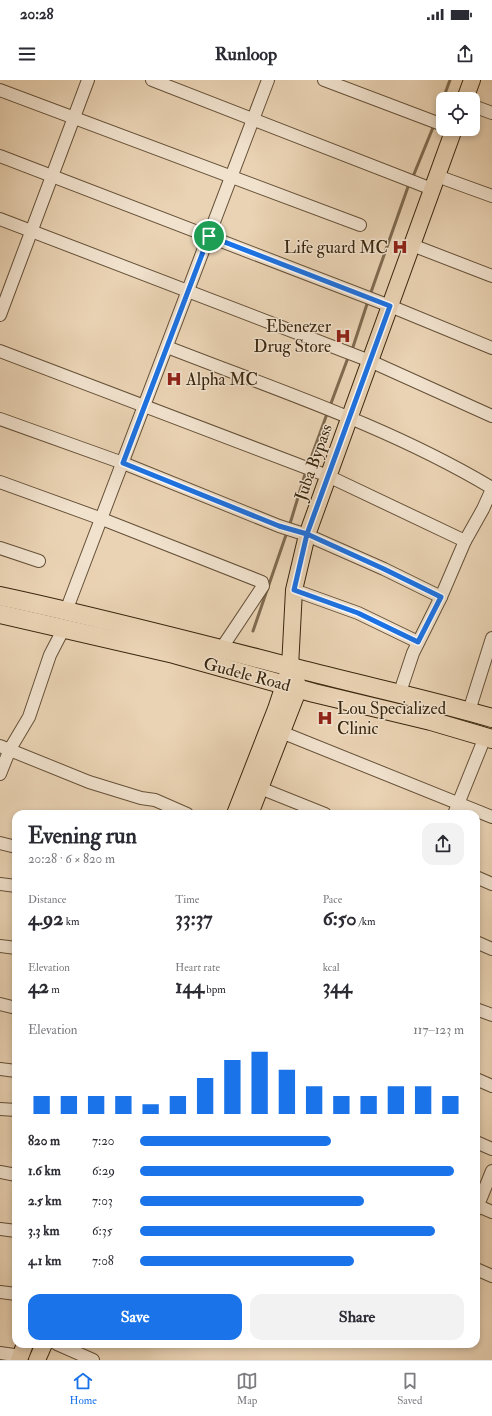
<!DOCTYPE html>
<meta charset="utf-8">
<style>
:root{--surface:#fff;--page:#f2f2f3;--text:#2b2b33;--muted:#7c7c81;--line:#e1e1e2;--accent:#1a73e8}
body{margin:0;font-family:"IM FELL Double Pica",serif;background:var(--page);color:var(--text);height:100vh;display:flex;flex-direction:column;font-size:15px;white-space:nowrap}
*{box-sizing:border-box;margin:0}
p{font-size:13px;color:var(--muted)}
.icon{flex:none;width:22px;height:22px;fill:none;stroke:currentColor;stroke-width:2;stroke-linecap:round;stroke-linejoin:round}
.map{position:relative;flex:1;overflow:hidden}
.details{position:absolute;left:12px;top:730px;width:468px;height:538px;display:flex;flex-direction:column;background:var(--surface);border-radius:12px;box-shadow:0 2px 6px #0003}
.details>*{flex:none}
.buttons{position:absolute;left:436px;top:12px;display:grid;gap:8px}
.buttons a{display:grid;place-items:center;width:44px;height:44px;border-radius:8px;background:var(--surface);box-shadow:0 2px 6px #0003;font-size:20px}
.pin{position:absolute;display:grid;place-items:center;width:34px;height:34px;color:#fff;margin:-17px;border:2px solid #fff;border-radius:50%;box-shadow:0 1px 4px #0007}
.round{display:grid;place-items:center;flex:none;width:42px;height:42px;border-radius:12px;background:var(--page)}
.head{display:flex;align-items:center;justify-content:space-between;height:68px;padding:0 16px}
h1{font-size:22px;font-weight:800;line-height:30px}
.figures{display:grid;grid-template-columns:repeat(3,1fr);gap:6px;height:68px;padding:4px 16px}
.figures div{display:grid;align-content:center}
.figures b{font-size:20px;font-weight:800}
.figures small{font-size:11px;font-weight:400}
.figures p{font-size:11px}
.chart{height:112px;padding:8px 16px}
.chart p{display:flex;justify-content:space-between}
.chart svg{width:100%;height:72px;margin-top:4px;stroke:var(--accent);stroke-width:6}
.cta{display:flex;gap:8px;margin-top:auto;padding:8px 16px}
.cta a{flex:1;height:46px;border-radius:12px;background:var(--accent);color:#fff;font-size:16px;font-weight:800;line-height:46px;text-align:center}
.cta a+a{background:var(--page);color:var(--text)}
ul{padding:0 16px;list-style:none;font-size:13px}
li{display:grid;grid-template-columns:64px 48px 1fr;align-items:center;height:30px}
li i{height:10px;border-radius:5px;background:var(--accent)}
.status{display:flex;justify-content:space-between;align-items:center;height:28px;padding:0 20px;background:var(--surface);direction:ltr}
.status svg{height:11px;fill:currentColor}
header{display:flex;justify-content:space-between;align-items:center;height:52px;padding:0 16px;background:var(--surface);font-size:18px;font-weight:800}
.tabs{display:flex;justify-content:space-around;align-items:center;height:56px;border-top:1px solid var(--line);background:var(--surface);font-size:11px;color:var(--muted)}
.tabs a{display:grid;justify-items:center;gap:2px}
.tabs .selected{color:var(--accent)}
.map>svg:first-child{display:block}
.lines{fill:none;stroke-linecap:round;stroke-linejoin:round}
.stream{stroke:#7f6a50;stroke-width:3}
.minor-casing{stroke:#655138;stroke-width:14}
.major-casing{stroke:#39260e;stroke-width:18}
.highway-casing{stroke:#39260e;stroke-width:20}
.minor{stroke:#f1e2ce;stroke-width:12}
.major{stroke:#ead3b4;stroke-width:16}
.highway{stroke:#ead3b4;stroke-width:18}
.route-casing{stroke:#fff;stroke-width:8}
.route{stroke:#1a73e8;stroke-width:5}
.labels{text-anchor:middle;stroke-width:3;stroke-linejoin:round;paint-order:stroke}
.poi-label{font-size:17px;fill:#39260e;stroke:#f1e2ce;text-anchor:end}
.street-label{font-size:17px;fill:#39260e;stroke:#f1e2ce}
</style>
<div class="status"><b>20:28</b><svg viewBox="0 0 49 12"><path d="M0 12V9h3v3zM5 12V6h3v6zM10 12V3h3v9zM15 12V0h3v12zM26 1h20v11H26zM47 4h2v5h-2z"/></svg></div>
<header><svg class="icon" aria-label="menu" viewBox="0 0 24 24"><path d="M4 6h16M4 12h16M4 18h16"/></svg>Runloop<svg class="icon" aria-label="share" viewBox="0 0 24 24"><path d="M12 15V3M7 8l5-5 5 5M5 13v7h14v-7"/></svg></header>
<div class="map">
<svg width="492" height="1280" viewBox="0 0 492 1280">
<rect width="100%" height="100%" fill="#ead3b4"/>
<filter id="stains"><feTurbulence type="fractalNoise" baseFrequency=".005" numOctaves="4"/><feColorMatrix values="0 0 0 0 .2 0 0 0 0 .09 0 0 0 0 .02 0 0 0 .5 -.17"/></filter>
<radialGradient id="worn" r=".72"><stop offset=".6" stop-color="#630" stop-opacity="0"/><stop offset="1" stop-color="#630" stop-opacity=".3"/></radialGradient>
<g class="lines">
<!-- stream -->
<g class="stream">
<path d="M443,19L450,0"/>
<path d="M436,39L443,20"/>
<path d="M412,99L434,45"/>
<path d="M370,215L409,104"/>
<path d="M352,270L368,221"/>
<path d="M330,326L349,275"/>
<path d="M308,386L328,331"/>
<path d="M289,447L306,391"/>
<path d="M253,551L287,452"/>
</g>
<defs>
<g id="minor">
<path d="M152,0L432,109"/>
<path d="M324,0L443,45"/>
<path d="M0,10L360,145"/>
<path d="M473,26L492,33"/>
<path d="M0,76L390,226L492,268"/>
<path d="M437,96L492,116"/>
<path d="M0,139L370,281L492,336"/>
<path d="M412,165L492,196"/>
<path d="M0,235L88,0"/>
<path d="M167,267C277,310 390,347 492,408"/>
<path d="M0,271L328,396L465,461"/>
<path d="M0,339L123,383L279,446L307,455L384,489L441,517"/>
<path d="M0,402L102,439L262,502L263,506L221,569"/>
<path d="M0,468L39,481"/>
<path d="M294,510L358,533L418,562"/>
<path d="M66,531L268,0"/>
<path d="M400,612L413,573L441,517L465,461L483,429L492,409"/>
<path d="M469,631L492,558"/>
<path d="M281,652L492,737"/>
<path d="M0,666L89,702L141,718L155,720L187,734"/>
<path d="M0,694L10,669L29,637L50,575L64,548"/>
<path d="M260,708L325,734"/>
<path d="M454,734L485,657"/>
<path d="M0,763L16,767"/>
<path d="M476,797L492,804"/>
<path d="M0,804L16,806"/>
<path d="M476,862L492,869"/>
<path d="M0,866L16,868"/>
<path d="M0,924L16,928"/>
<path d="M476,929L492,935"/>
<path d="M0,989L16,991"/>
<path d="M476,999L492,1006"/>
<path d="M0,1029L16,1030"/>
<path d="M476,1062L492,1069"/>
<path d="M0,1092L16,1095"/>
<path d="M476,1125L492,1132"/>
<path d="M476,1130L492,1091"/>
<path d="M0,1149L16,1151"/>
<path d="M476,1189L492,1196"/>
<path d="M0,1212L16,1214"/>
<path d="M57,1264L93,1280"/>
<path d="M0,1273L21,1276"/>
</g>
<g id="major">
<path d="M465,19L472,0"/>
<path d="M235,734L276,629L290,587L294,510L307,455L454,49"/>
<path d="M250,734L299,608L295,598"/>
<path d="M19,1280L25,1264"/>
<path d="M37,1280L44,1264"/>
</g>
<g id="highway">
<path d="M0,516C103,538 205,565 307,591C369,607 431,620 492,638"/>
<path d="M0,534L174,574L314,613L431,641L492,659"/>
</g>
</defs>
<!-- minor casing -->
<use href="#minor" class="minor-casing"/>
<!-- major casing -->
<use href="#major" class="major-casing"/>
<!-- highway casing -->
<use href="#highway" class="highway-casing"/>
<!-- minor -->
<use href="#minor" class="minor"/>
<!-- major -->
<use href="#major" class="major"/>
<!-- highway -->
<use href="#highway" class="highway"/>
</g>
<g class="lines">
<defs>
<path id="route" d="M209,156L390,226L307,454L294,510L358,533L418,562L441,517L384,489L307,454L279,446L123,383L209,156"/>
</defs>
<!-- route casing -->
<use href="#route" class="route-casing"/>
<!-- route -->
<use href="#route" class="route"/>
</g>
<!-- icons -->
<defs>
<symbol id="hospital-bare" viewBox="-9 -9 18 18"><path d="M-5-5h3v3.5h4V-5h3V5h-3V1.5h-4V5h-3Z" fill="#8f2418" stroke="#f1e2ce" stroke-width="2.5" paint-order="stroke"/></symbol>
</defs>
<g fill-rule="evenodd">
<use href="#hospital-bare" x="389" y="156" width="22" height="22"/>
<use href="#hospital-bare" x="332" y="245" width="22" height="22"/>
<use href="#hospital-bare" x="163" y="288" width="22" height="22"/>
<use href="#hospital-bare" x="314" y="627" width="22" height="22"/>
</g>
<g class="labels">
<!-- poi labels -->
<g class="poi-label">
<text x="388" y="173">Life guard MC</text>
<text x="331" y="252">Ebenezer<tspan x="331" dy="20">Drug Store</tspan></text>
<text x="186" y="305" text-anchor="start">Alpha MC</text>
<text x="337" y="634" text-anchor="start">Lou Specialized<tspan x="337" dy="20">Clinic</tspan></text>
</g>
<!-- street labels -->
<g class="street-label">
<text transform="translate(313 382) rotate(-70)" y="6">Juba Bypass</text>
<text transform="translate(247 594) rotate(15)" y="6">Gudele Road</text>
</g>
</g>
<rect width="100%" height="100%" filter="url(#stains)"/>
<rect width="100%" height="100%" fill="url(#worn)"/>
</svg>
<div class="buttons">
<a><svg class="icon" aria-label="locate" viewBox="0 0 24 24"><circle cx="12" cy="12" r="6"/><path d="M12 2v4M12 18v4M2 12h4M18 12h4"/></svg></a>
</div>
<div class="pin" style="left:209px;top:156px;background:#1e9e55"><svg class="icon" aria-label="arrive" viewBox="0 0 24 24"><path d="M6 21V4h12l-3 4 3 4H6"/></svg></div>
<section class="details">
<div class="head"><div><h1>Evening run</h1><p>20:28 · 6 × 820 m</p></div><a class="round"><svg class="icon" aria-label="share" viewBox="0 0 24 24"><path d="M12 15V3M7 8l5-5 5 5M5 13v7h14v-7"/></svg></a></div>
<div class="figures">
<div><p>Distance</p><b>4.92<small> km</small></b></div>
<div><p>Time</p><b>33:37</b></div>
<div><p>Pace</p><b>6:50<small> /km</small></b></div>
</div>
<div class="figures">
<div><p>Elevation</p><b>42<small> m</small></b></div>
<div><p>Heart rate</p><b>144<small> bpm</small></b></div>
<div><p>kcal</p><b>344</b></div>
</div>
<div class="chart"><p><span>Elevation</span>117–123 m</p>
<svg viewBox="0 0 160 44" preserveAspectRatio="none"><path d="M5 44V33M15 44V33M25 44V33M35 44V33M45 44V38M55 44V33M65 44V22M75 44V11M85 44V6M95 44V17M105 44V27M115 44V33M125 44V33M135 44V27M145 44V27M155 44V33"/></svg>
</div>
<ul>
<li><b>820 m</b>7:20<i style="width:59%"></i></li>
<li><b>1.6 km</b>6:29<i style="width:97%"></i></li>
<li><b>2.5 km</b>7:03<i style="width:69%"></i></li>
<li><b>3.3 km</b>6:35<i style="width:91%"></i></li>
<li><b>4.1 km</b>7:08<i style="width:66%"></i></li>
</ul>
<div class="cta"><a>Save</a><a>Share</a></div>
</section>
</div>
<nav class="tabs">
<a class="selected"><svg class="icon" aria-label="home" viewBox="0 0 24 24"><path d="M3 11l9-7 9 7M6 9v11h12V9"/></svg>Home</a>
<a><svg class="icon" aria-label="map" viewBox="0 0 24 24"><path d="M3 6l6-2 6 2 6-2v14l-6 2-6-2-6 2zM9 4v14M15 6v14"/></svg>Map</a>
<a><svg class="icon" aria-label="saved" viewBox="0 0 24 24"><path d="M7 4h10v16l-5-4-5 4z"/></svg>Saved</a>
</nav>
